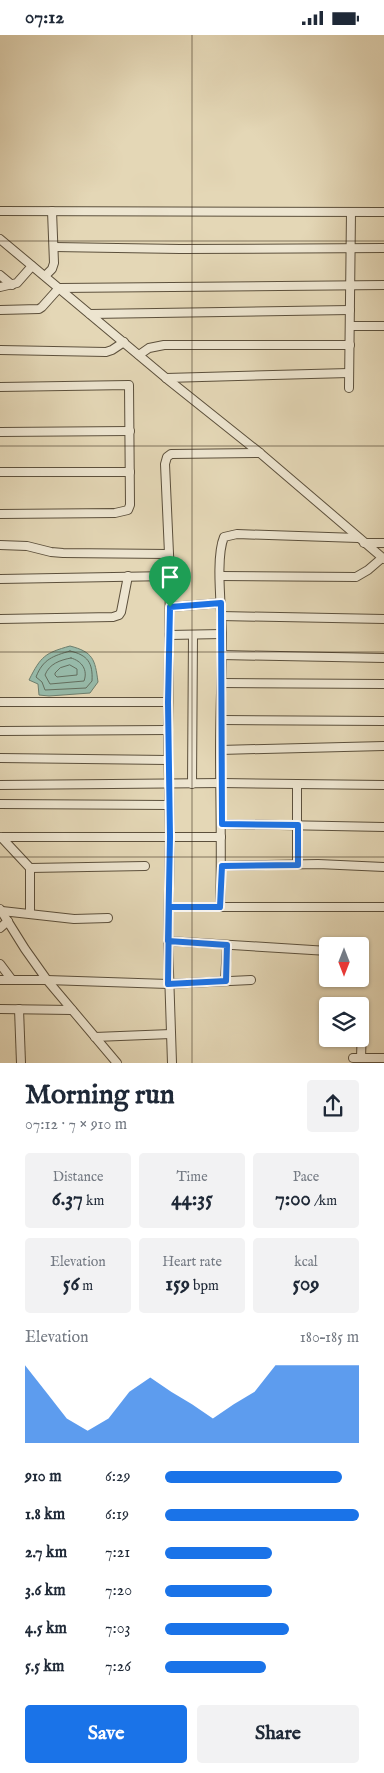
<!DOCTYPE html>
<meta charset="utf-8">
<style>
:root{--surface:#fff;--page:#f2f2f3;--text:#1f2937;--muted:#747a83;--accent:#1a73e8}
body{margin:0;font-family:"IM FELL English",serif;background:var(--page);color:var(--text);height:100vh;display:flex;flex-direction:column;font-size:19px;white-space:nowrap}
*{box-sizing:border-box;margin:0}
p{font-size:16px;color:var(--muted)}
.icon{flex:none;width:28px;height:28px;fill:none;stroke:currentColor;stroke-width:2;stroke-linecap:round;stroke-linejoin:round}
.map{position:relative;height:1028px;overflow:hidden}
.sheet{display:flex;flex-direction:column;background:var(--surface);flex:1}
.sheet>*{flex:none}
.needle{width:32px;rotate:180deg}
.buttons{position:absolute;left:319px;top:902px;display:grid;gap:10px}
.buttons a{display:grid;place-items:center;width:50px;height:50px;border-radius:5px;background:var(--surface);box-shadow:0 1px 4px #0004;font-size:25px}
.pin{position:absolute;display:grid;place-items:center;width:42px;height:42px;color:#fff;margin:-51px -21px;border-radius:50% 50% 50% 0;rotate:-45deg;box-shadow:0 0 5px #0007}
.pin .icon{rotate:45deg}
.round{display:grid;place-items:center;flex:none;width:52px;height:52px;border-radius:5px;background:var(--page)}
.overview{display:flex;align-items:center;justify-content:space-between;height:85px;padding:0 25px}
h1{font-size:28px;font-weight:700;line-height:38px}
.metrics{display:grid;grid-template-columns:repeat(3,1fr);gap:8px;height:85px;padding:5px 25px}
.metrics div{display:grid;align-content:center;border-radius:5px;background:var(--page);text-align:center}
.metrics b{font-size:21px;font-weight:700}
.metrics small{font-size:14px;font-weight:400}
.metrics p{font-size:14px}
.chart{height:140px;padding:10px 25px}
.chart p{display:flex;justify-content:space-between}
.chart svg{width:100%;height:90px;margin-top:5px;fill:var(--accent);opacity:.7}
.primary-button{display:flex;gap:10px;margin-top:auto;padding:10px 25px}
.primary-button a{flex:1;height:58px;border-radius:5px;background:var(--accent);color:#fff;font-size:20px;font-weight:700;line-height:58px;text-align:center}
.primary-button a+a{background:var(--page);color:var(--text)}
ul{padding:0 25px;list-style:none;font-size:16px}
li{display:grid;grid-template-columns:80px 60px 1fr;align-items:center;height:38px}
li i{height:12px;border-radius:6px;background:var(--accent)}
.status{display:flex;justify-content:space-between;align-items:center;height:35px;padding:0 25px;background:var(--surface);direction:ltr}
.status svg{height:14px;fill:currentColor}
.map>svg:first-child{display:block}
.water{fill:#97baa9;stroke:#6d7e6d}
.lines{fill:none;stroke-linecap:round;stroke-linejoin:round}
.shore{stroke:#636e5e;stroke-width:1}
.minor-casing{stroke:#5c503c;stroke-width:10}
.minor{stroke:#ede5d0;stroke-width:8}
.route-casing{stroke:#fff;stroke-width:10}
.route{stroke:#1a73e8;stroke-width:6}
.grid{fill:none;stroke:#2f2313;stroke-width:1;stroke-opacity:0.55}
</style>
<div class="status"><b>07:12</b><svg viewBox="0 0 49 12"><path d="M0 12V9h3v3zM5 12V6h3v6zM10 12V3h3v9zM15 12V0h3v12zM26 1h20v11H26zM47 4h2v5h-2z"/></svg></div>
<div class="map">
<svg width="384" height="1028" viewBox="0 0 384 1028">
<rect width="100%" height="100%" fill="#e4d7b6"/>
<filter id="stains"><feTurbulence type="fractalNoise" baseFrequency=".004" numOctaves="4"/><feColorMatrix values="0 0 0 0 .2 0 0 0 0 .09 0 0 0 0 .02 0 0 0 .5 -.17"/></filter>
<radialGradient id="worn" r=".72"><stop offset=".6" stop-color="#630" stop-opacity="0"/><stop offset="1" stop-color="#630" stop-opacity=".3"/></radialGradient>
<!-- water -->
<path class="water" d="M70,611C93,617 95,624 98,647L90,658L49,661L39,660L38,649L29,645C41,621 45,618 70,611Z"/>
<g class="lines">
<!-- shore -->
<g class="shore">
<path d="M70,616C88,620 93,628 92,646L86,653L45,655L42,647L36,642C43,624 53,621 70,616Z"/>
<path d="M71,623C82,626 88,635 84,646L50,649L45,640C49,629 60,625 71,623Z"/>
<path d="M70,630L77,634V640L57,642L55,640V638L60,633Z"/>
</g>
<defs>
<g id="minor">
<path d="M0,176L384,177"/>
<path d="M0,204L166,343L260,418L384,524"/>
<path d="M54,212L180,214L384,213"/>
<path d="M0,240L12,250"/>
<path d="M45,241L52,234L54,228L52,176"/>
<path d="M0,252L17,248L32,231"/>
<path d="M0,275L39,274L42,272L59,253L384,250"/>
<path d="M90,279L350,275"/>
<path d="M350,291H384"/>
<path d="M0,315L106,317L112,315L124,307"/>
<path d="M139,320L149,313L164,310H350"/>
<path d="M166,343L349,338"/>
<path d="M0,352L129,350L130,470L128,475L115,478L0,479"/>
<path d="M349,353L351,177"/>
<path d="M0,397L130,396"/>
<path d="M0,437H130"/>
<path d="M364,508H384"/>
<path d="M0,510L27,511L51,517L63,518L168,519"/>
<path d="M220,541L356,542L368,535L382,523"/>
<path d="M0,544L170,541"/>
<path d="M170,572L221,568"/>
<path d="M221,581L384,584"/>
<path d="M0,584L113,582L119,580L121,577L128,541"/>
<path d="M169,600L222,599"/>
<path d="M222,620L384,623"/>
<path d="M222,648L384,649"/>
<path d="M0,667H168"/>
<path d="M222,685L384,686"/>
<path d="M0,696L168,695"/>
<path d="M220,715L384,711"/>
<path d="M0,723L168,725"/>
<path d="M192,749L193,600"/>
<path d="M297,749V830"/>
<path d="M0,750L222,748L384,750"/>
<path d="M0,769L169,770"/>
<path d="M222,789L384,792"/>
<path d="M1,802L30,833V878"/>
<path d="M2,802H221"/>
<path d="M222,831L318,829L384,832"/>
<path d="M30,833L145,831"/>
<path d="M169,872H384"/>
<path d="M220,872C222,819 220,767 220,715C220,677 222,639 222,601C222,576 215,523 224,502L237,499L358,503"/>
<path d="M0,874L25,914L47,945L117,1028"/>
<path d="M2,876L74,884L108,883"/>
<path d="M0,893L8,886"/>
<path d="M168,906L328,916"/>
<path d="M360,918H361"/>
<path d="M0,929L12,945H47L168,949L251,945"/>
<path d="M0,945H12"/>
<path d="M225,946L227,911"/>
<path d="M0,974L72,975"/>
<path d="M19,974L21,1028"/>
<path d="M95,1002L171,999"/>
<path d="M353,1023H384"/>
<path d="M361,1023L362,991"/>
<path d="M172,1028L168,906L170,802L168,695L170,541L165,429L167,422L171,419L260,418"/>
</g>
</defs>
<!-- minor casing -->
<use href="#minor" class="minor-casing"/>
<!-- minor -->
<use href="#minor" class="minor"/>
</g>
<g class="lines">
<defs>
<path id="route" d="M170,572L168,667L170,802L168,906L227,910L226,946L168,949L169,872H220L222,831L298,830V790L222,789L221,568L170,572"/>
</defs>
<!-- route casing -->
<use href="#route" class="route-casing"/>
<!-- route -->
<use href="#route" class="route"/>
</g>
<!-- grid -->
<path class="grid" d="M192,0V1028M0,206H384M0,411H384M0,617H384M0,822H384"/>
<rect width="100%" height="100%" filter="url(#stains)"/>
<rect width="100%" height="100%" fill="url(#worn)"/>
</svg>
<div class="buttons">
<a><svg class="needle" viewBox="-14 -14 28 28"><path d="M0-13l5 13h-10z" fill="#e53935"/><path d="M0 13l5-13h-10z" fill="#747a83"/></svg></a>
<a><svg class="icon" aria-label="layers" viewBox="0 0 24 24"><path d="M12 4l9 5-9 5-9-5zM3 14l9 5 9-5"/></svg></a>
</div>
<div class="pin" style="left:170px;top:572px;background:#1e9e55"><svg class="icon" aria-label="arrive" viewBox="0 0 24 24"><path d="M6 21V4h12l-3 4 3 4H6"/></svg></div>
</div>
<section class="sheet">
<div class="overview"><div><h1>Morning run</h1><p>07:12 · 7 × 910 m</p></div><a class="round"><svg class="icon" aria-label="share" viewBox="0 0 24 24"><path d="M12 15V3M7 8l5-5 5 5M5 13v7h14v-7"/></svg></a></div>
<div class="metrics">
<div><p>Distance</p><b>6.37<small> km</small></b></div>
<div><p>Time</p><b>44:35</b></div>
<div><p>Pace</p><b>7:00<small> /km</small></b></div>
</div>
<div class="metrics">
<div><p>Elevation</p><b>56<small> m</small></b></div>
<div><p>Heart rate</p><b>159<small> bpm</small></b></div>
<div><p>kcal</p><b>509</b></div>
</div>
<div class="chart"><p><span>Elevation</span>180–185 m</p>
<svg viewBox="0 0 160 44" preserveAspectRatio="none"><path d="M0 44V6L10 19L20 32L30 38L40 32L50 19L60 12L70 19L80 25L90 32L100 25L110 19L120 6L130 6L140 6L150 6L160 6V44z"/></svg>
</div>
<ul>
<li><b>910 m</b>6:29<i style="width:91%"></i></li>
<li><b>1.8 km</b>6:19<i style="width:100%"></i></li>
<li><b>2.7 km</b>7:21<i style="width:55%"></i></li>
<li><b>3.6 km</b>7:20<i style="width:55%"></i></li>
<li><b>4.5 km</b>7:03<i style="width:64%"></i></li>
<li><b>5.5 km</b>7:26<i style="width:52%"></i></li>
</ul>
<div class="primary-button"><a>Save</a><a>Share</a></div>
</section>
